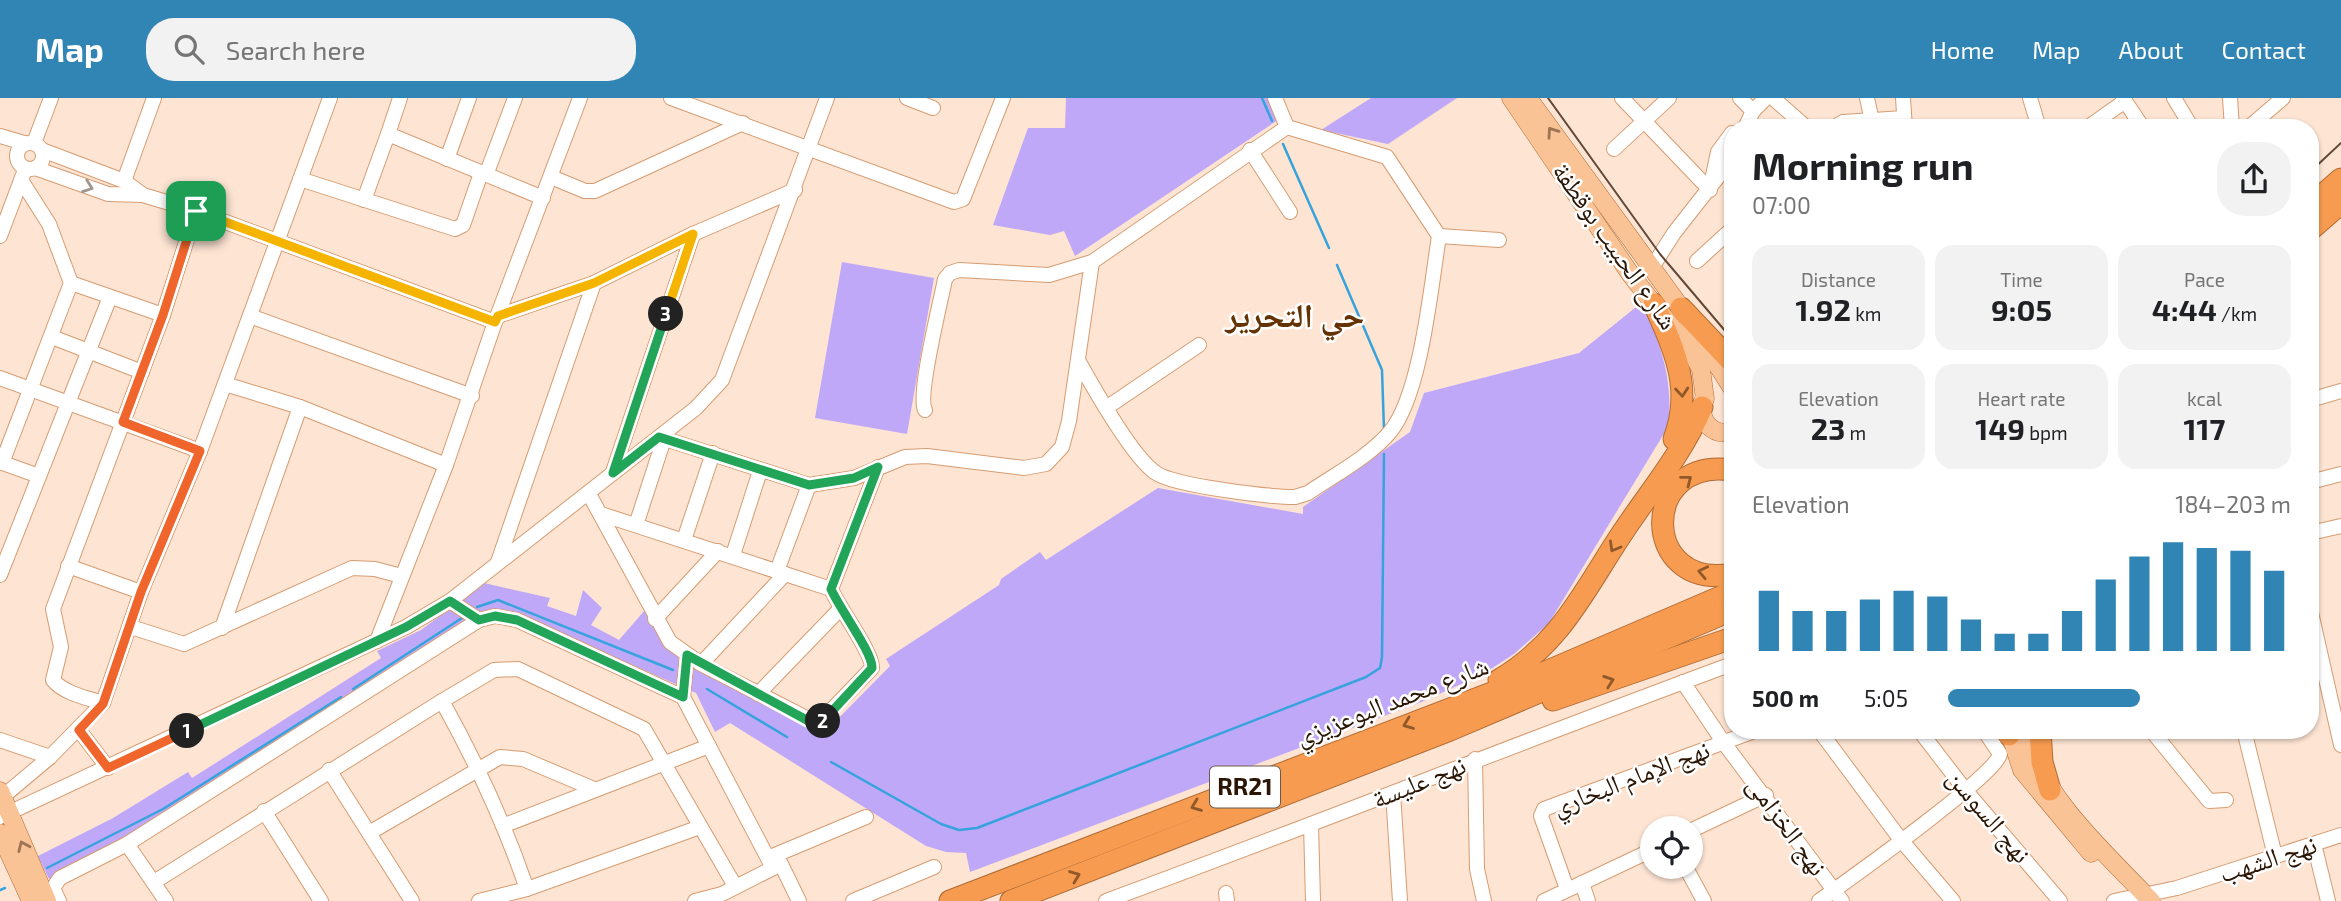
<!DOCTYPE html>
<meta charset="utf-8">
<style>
:root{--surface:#fff;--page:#f2f2f2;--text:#202124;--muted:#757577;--accent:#3085b5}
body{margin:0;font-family:"Exo 2","Noto Naskh Arabic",sans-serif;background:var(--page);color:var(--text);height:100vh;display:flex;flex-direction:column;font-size:26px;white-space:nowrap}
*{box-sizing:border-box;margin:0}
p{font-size:23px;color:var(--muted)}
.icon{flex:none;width:38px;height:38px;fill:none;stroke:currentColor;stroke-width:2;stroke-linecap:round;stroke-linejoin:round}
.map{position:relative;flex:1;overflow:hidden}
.details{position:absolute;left:1724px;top:21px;width:595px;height:620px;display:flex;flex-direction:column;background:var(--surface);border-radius:28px;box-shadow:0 2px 5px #0004}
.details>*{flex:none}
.tools{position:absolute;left:1640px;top:718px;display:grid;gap:14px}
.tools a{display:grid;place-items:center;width:63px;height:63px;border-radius:50%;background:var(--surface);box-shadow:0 2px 5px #0004;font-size:35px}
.pin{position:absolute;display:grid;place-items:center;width:60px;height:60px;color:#fff;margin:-30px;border-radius:14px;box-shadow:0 4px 10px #0006}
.km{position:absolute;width:35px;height:35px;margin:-18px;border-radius:50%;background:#222;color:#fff;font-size:19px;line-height:35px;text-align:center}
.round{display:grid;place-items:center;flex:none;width:74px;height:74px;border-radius:28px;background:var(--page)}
.summary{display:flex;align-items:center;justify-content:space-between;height:119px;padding:0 28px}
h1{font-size:38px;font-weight:700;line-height:52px}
.figures{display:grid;grid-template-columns:repeat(3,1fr);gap:10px;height:119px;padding:7px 28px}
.figures div{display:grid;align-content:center;border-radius:18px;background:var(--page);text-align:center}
.figures b{font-size:30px;font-weight:700}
.figures small{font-size:19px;font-weight:400}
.figures p{font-size:19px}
.chart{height:196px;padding:14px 28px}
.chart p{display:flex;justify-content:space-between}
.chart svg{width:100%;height:126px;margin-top:7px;stroke:var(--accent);stroke-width:6}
ul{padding:0 28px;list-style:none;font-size:23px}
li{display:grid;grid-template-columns:112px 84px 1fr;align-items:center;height:52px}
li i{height:18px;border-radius:9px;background:var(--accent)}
header{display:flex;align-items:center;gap:42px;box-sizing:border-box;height:98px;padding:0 35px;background:var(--accent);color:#fff}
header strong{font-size:33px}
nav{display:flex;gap:38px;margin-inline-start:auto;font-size:24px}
.search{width:490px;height:63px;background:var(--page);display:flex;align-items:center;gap:18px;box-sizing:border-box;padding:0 24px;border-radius:28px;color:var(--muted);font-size:26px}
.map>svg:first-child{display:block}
.green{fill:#c0a8f8}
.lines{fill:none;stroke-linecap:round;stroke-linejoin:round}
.stream{stroke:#36a3dd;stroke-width:2.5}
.minor-casing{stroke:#d69c71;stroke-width:16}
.major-casing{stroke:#b06c35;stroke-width:19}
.highway-casing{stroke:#b06c35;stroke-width:23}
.minor{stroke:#fff;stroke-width:14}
.major{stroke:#fac396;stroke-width:18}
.highway{stroke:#f79b50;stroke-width:21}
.tram{stroke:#5f4938;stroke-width:2}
.oneway{stroke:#9d7554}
.oneway2{stroke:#a0968e}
.oneway3{stroke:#91582a}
.split-1-casing{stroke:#fff;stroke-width:14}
.split-2-casing{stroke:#fff;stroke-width:14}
.split-3-casing{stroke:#fff;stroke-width:14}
.split-4-casing{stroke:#fff;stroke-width:14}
.split-1{stroke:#f0652b;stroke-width:9}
.split-2{stroke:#22a559;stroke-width:9}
.split-3{stroke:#22a559;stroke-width:9}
.split-4{stroke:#f5b400;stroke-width:9}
.labels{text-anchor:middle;stroke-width:5;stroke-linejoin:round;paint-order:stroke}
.shield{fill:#fff;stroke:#6b5b4f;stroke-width:2}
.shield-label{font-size:24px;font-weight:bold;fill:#2b1504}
.street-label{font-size:26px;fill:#2b1504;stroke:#fff}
.district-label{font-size:33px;font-weight:bold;fill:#653301;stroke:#fff}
</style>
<header>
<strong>Map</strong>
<div class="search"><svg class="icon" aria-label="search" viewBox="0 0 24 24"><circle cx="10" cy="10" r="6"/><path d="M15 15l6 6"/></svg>Search here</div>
<nav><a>Home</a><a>Map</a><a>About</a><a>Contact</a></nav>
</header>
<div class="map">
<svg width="2341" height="803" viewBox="0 0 2341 803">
<rect width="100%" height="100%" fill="#fde4d3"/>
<!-- green -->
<g class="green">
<path d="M1066,0H1269L1278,22L1075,158L1064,133L1050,137L993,127L1028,30H1065Z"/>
<path d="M1371,0H1457L1388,46L1321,32Z"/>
<path d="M842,164L934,180L907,336L815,320Z"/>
<path d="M1641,205C1661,244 1674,284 1668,329L1549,525L1514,556L1483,576L1424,603L970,774L966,755L946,754L926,748L730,625L715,634L696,595L518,517L495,514L129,742L49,781L38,758L113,720L188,674L192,680L381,560L377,553L421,532L484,485L550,500L547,508L576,518L583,492L602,510L591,527L619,542L645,512L666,550L796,624L823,636L890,568L886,561L999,487L1001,481L1040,454L1046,462L1158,390L1303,416V409L1410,334L1424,295L1579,255Z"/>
</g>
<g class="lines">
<!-- stream -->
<g class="stream">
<path d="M1262,0L1272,23"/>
<path d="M1283,46L1329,150"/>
<path d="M1337,167L1382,272L1384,332"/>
<path d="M477,509L498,502L673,572"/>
<path d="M353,591L465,518"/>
<path d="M707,591L787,639"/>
<path d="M831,664L941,726L959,732L977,730L1366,579L1380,570L1382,559L1384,356"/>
<path d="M47,770L163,711L341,599"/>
<path d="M0,792L5,790"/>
</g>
<defs>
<g id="minor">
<path d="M400,0L388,36L543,100"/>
<path d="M671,0L954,104L963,101L1003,0"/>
<path d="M907,0L933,10"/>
<path d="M1275,0L1287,29"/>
<path d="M1622,0L1710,92"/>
<path d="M1740,0L1753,13"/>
<path d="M1773,0L1807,30"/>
<path d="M1867,0L1872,23"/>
<path d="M1903,0L1905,30"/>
<path d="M2030,0L2039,30"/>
<path d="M2123,0L2143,30"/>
<path d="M2174,0L2192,30"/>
<path d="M2230,0L2232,30"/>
<path d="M1745,30L1753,13L1766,0"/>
<path d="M1833,30L1843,24L1904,20"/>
<path d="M2023,30L2038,27"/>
<path d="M2087,30L2125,3"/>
<path d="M2248,30L2283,0"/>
<path d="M0,38L24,45"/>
<circle cx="30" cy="58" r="13"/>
<path d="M34,45L51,0"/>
<path d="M1614,51L1669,0"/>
<path d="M42,52L124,83L143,97L196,113L495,224"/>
<path d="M1250,52L1290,114"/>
<path d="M447,61L469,0"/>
<path d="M35,70L108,96L143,97"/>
<path d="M486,77L515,0"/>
<path d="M551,79L585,93H595L743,25"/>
<path d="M300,81L455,131L463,127L481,75"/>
<path d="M124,83L154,0"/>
<path d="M1711,87L1718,54L1732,35"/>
<path d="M364,102L388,36"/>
<path d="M0,138L23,77"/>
<path d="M1439,138L1499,142"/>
<path d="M1697,163L1732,131"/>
<path d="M1651,171L1674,135L1732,61"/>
<path d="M71,185L163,217"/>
<path d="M250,218L472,298"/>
<path d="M498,218L594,185L693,136L795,92"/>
<path d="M52,239L142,274"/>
<path d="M1079,264C1093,289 1134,361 1156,375C1175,388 1270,399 1295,399L1308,395C1334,377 1369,359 1390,334C1421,297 1431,188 1439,138L1387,59L1287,29"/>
<path d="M0,280L200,353"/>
<path d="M225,286L300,309L446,367"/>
<path d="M2310,302L2341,293"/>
<path d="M1106,310L1199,247"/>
<path d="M925,312C917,297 941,203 945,181L950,175L959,172L1049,177L1092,164L1287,29"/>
<path d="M659,339L809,387L854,380L905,359L927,358L1024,370L1046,366L1062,349L1069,323L1092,164"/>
<path d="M0,364L39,378"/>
<path d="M2,365L71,185L49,126L21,82"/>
<path d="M613,374L693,136"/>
<path d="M2310,384L2341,376"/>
<path d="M589,396L670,544L701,566L818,626L872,570C873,555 839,510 831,491L878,369"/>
<path d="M601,416L831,491"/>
<path d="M636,427L664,341"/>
<path d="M2310,435L2341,428"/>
<path d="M684,442L713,355"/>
<path d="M733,457L760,373"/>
<path d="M498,464L594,185"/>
<path d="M68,468L141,494"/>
<path d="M777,473L809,387"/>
<path d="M0,477L110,199"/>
<path d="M450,503L479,522"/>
<path d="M2310,510L2341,647"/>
<path d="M655,521L718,453"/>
<path d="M131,529L184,546L352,470L375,471L401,478"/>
<path d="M222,530L300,309"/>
<path d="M377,543L446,367L495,224L580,0"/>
<path d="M687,557L683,599L773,770"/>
<path d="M701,566L785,476"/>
<path d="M1683,584L1724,645L1842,803"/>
<path d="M758,596L840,511"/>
<path d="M442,603C476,664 504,724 527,791"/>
<path d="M103,605C87,600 63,595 53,582L61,549L53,511L163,217L196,113"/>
<path d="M79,632L108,670"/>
<path d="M1819,632L1901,742L1953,803"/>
<path d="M1919,632L1966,693L2060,803"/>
<path d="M2151,632L2209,703L2226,702"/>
<path d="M2244,632L2275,758"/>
<path d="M0,642L50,659"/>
<path d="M1475,661L1477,771L1484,803"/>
<path d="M329,672L412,803"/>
<path d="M1393,695L1400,803"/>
<path d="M0,701L50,659L103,605L141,494L200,353L330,0"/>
<path d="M264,713L321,803"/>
<path d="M0,719L406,529L450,503L696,310L722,282L827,0"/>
<path d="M1311,726L1313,803"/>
<path d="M505,727L709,648"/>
<path d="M1690,733L1766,697"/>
<path d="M369,735L500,659L523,661L594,691"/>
<path d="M127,746L166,803"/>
<path d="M2314,746L2328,803"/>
<path d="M768,760L866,719"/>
<path d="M1685,768L1704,803"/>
<path d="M154,784L442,603L494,572L518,571L644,631L735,788"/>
<path d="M1582,785L1588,803"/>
<path d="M1567,791L1541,718L1544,711L1757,632"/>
<path d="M1226,795L1227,803"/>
<path d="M59,803L53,790L60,780L127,746L479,522L495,518L517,522L683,599"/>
<path d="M479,803L527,791L700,729"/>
<path d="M695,803L722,796L781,766L799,803"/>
<path d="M853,803L934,769"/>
<path d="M1106,803C1316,726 1523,643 1732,566"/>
<path d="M1544,803L1652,752"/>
<path d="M1819,803C1844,785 1999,675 2000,656L1984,632"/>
<path d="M2114,803L2177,790L2341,737"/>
</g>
<g id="major">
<path d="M1511,0L1631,177L1692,255L1701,271L1705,301"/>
<path d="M1528,0L1681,210L1732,290"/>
<path d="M1703,303C1698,323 1712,338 1732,334"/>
<path d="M2009,632L2022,672L2091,755"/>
<path d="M2024,632C2043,701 2103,752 2151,803"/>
<path d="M0,693L47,803"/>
<path d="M0,735L31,803"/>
</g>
<g id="highway">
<path d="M2310,108L2341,81"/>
<path d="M2310,132L2341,105"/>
<path d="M1654,206C1675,253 1693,291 1674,341"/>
<path d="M1681,210L1732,264"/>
<path d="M1732,372C1639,358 1640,493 1732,476"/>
<path d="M1499,582C1563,544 1585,490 1625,431C1652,391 1683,354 1702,309"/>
<path d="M1553,602L1732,540"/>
<path d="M2008,632L2009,637"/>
<path d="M2040,632L2042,664L2050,692"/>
<path d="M950,803L1541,576L1732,494"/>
<path d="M1011,803L1450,632L1732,512"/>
</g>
</defs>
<!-- minor casing -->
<use href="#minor" class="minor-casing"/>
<!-- major casing -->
<use href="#major" class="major-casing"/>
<!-- highway casing -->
<use href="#highway" class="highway-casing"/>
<!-- minor -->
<use href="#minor" class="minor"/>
<!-- major -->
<use href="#major" class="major"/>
<!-- highway -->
<use href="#highway" class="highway"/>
<!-- tram -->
<g class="tram">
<path d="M1548,0L1660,156L1732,241"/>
<path d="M2310,74L2341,45"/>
</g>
</g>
<!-- one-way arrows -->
<defs><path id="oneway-chevron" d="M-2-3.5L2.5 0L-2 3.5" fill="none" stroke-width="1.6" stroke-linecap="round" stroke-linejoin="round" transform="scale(1.75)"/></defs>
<g class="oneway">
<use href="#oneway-chevron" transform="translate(1552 34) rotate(-125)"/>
<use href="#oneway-chevron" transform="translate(23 748) rotate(-114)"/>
</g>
<use class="oneway2" href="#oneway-chevron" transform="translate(88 89) rotate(20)"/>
<g class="oneway3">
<use href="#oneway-chevron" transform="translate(1682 294) rotate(85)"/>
<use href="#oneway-chevron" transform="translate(1687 382) rotate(-38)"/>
<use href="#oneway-chevron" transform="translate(1614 449) rotate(120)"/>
<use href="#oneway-chevron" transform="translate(1703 474) rotate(-168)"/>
<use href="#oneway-chevron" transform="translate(1609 583) rotate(-19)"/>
<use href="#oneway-chevron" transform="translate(1408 626) rotate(159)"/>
<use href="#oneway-chevron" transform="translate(1196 708) rotate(159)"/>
<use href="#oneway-chevron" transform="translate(1075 778) rotate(-21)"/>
</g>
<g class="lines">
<defs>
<path id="split-1" d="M187,633L108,670L79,632L103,606L141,494L200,353L123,324L163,217L196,113"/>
<path id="split-2" d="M187,633L406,529L450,503L479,522L495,518L517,522L683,599L687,557L814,626L823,623"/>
<path id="split-3" d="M666,216L613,375L659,339L809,387L854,380L878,369L831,491C839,510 873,555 872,570L823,623"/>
<path id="split-4" d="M196,113L495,224L498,218L594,185L693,136L666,216"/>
</defs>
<!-- split-1 casing -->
<use href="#split-1" class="split-1-casing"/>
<!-- split-2 casing -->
<use href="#split-2" class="split-2-casing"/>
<!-- split-3 casing -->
<use href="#split-3" class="split-3-casing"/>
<!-- split-4 casing -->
<use href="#split-4" class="split-4-casing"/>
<!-- split-1 -->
<use href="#split-1" class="split-1"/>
<!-- split-2 -->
<use href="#split-2" class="split-2"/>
<!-- split-3 -->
<use href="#split-3" class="split-3"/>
<!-- split-4 -->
<use href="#split-4" class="split-4"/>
</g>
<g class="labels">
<!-- shield labels -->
<rect class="shield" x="1210" y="668.5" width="70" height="41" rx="5"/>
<g class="shield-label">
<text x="1245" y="697">RR21</text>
</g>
<!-- street labels -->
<g class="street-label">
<text transform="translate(1615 148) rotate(55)" y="9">شارع الحبيب بوقطفة</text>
<text transform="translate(1392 603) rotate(-21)" y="9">شارع محمد البوعزيزي</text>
<text transform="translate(1631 680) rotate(-21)" y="9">نهج الإمام البخاري</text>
<text transform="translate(1419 684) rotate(-22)" y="9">نهج عليسة</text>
<text transform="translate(1989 718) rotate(50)" y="9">نهج السوسن</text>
<text transform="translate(1787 728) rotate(54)" y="9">نهج الخزامى</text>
<text transform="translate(2268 761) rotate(-18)" y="9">نهج الشهب</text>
</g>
<!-- district labels -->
<g class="district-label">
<text x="1295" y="229">حي التحرير</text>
</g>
</g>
</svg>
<div class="tools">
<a><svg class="icon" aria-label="locate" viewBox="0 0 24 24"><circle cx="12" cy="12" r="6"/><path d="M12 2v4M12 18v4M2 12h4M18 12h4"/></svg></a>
</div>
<div class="pin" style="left:196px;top:113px;background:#1e9e55"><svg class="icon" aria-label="arrive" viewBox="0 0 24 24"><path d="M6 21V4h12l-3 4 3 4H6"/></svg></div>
<b class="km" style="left:187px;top:633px">1</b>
<b class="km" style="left:823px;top:623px">2</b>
<b class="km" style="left:666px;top:216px">3</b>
<section class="details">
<div class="summary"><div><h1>Morning run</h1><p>07:00</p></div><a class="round"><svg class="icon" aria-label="share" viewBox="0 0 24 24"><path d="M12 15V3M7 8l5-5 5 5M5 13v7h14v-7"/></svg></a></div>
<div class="figures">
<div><p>Distance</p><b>1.92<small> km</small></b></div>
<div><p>Time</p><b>9:05</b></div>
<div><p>Pace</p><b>4:44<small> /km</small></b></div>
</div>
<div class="figures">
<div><p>Elevation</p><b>23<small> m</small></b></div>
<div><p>Heart rate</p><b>149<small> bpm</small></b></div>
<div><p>kcal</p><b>117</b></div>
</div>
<div class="chart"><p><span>Elevation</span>184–203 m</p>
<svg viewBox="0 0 160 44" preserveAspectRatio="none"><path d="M5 44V23M15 44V30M25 44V30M35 44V26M45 44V23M55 44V25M65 44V33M75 44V38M85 44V38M95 44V30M105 44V19M115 44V11M125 44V6M135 44V8M145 44V9M155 44V16"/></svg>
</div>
<ul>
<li><b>500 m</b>5:05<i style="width:56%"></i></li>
</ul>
</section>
</div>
